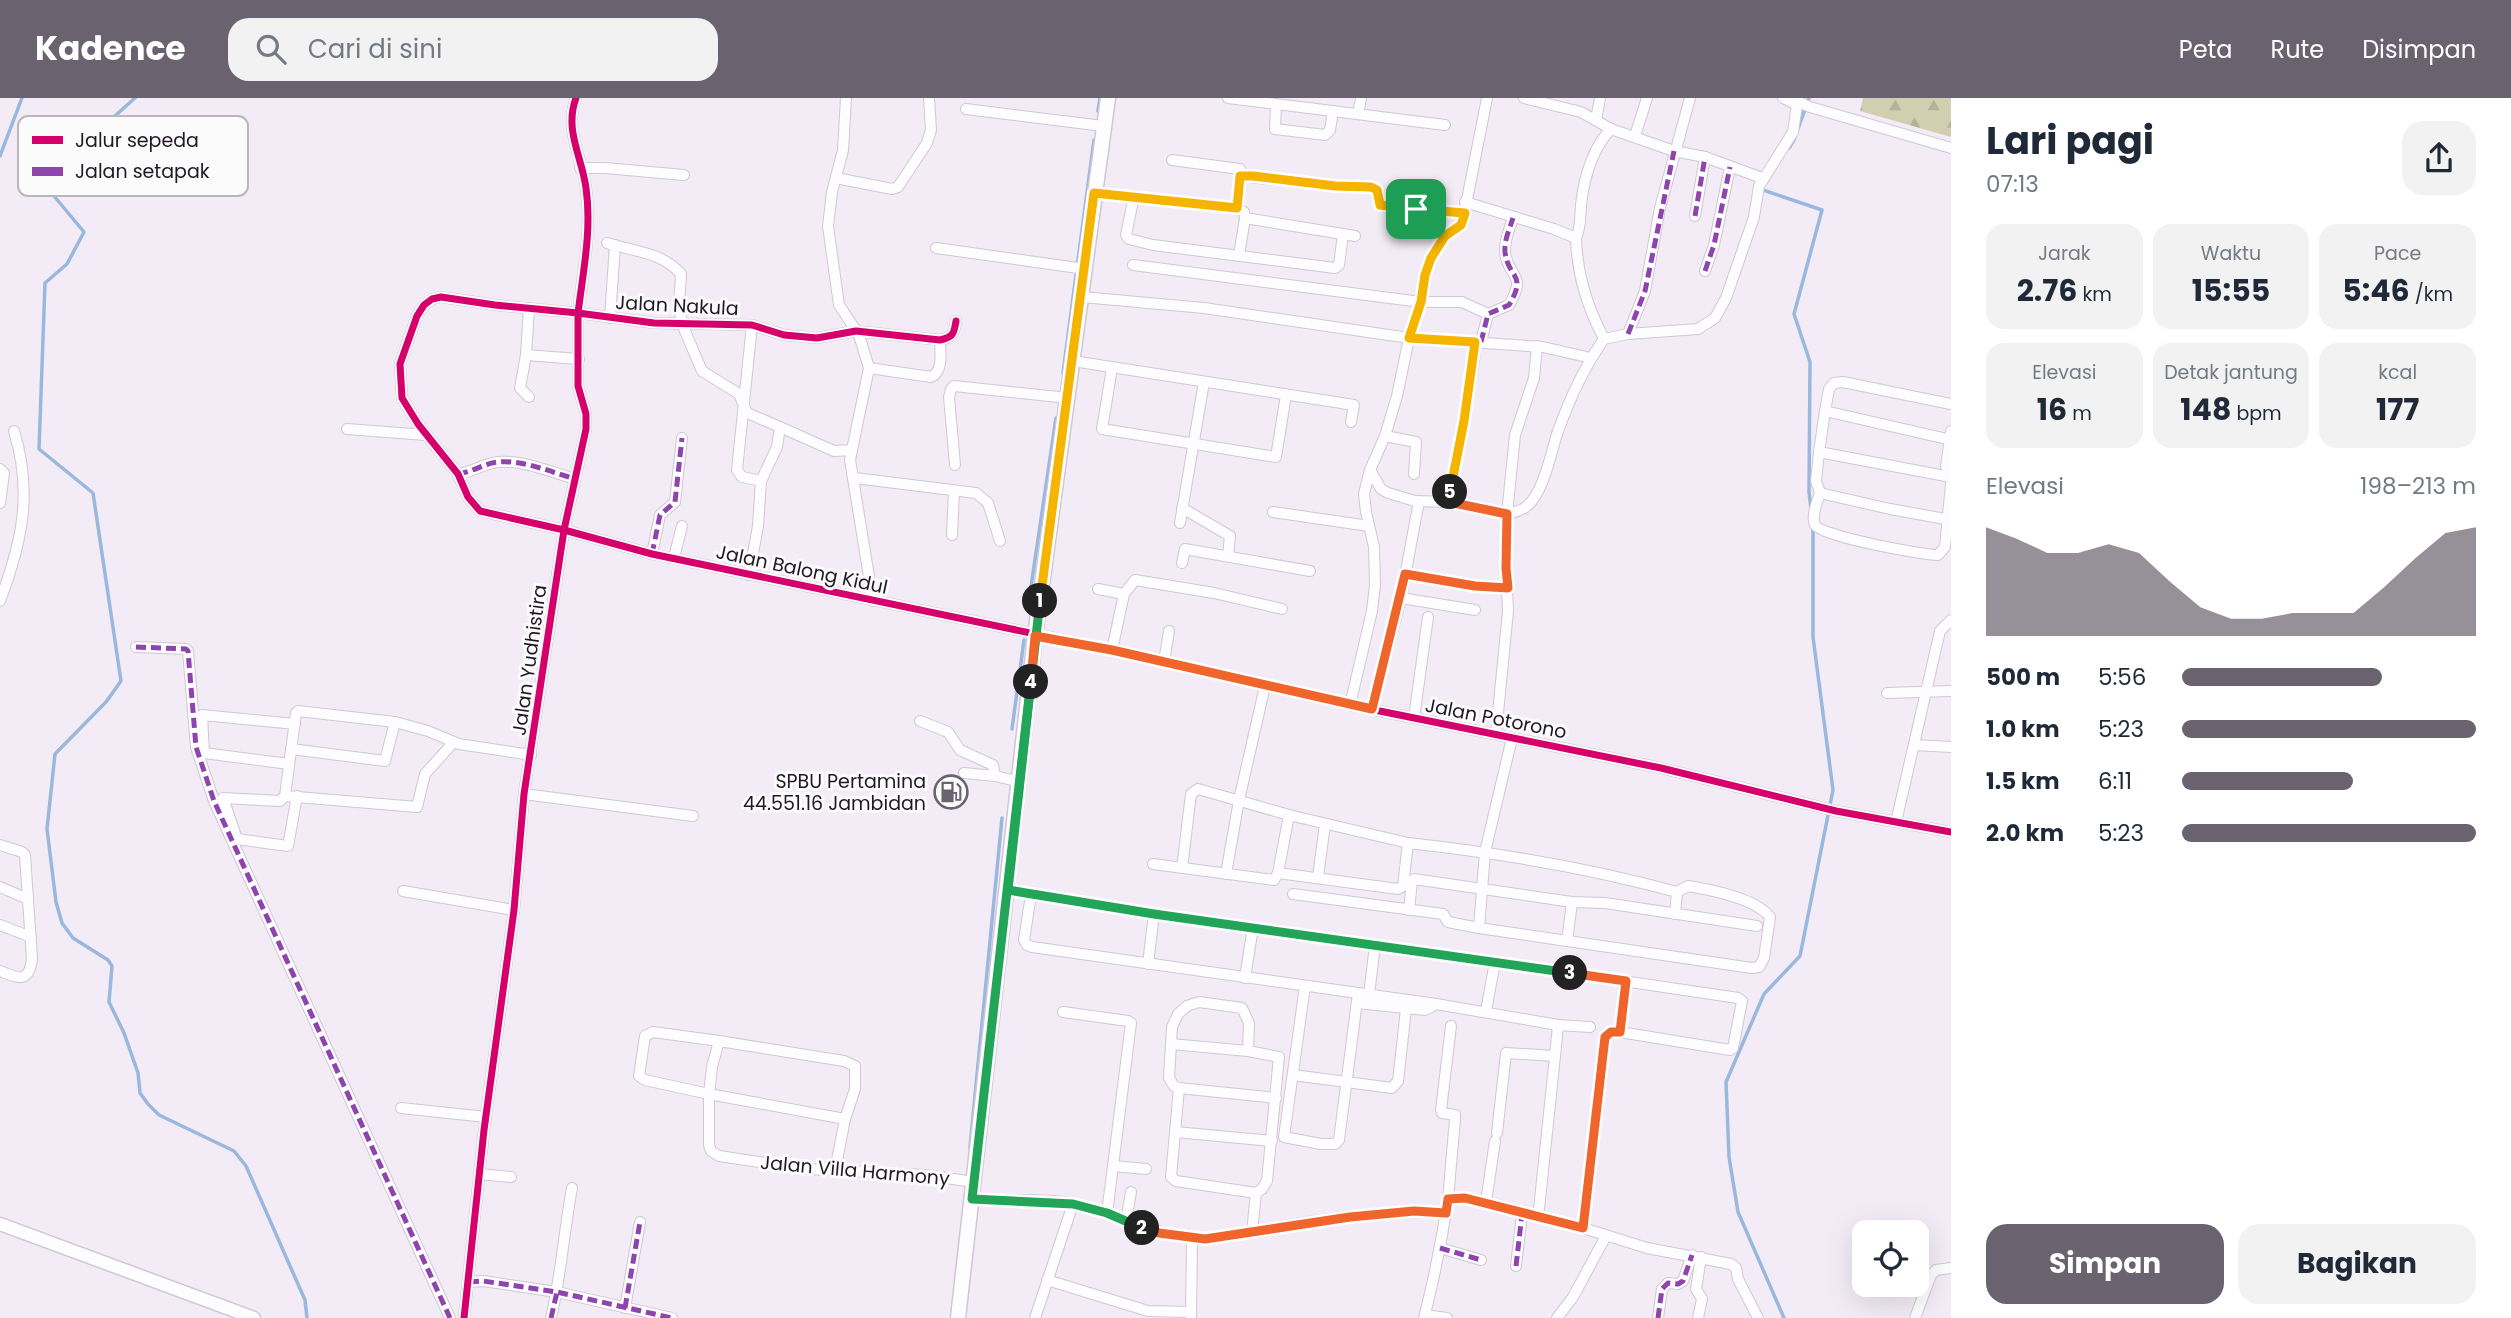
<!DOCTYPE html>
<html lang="id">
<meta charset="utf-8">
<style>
:root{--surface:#fff;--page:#f2f2f3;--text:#1f2937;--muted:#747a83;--accent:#6a626e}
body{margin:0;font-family:Poppins,sans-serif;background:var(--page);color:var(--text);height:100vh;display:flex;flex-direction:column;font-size:26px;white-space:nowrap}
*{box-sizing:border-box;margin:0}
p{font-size:23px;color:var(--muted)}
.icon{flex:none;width:38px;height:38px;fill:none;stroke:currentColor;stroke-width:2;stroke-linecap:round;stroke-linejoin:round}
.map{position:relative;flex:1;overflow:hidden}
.details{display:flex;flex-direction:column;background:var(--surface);width:560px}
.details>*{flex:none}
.tools{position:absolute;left:1852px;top:1122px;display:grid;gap:14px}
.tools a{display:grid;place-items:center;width:77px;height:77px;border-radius:14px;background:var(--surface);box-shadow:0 7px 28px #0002;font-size:35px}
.pin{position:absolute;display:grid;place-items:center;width:60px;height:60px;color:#fff;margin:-30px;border-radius:14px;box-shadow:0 4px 10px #0006}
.km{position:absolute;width:35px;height:35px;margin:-18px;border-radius:50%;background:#222;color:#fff;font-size:19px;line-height:35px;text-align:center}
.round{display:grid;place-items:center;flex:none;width:74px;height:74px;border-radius:21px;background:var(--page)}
.overview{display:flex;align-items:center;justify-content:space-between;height:119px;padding:0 35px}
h1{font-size:38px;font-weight:700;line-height:52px}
.stats{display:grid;grid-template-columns:repeat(3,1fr);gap:10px;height:119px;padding:7px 35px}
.stats div{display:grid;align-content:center;border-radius:18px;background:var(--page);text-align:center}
.stats b{font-size:30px;font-weight:700}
.stats small{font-size:19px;font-weight:400}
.stats p{font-size:19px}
.chart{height:196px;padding:14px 35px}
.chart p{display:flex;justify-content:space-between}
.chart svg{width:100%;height:126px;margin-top:7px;fill:var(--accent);opacity:.7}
.primary-button{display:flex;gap:14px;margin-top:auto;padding:14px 35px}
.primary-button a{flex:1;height:80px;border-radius:21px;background:var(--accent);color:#fff;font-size:28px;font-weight:700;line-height:80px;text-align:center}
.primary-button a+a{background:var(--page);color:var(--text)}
ul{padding:0 35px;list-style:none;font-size:23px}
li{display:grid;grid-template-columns:112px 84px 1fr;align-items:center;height:52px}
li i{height:18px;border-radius:9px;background:var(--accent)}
header{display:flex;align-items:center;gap:42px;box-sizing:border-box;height:98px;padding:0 35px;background:var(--accent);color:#fff}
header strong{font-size:33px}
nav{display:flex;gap:38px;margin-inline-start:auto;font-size:24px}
.search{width:490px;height:63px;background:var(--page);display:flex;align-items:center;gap:18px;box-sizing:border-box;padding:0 24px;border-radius:21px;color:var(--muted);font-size:26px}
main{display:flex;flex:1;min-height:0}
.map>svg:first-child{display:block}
.forest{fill:url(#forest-firs)}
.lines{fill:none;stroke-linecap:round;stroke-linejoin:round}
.stream{stroke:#9ab7dd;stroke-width:3.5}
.minor-casing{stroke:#cfc8d3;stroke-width:12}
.tertiary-casing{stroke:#cfc8d3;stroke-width:15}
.secondary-casing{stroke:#cfc8d3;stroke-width:17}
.minor{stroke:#fdfcfe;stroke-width:10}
.tertiary{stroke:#fdfcfe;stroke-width:12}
.secondary{stroke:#fdfcfe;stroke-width:14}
.quiet{stroke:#8e44ad;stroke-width:5;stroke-dasharray:10 5;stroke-linecap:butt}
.cycleway-casing{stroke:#fbfbfb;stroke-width:11}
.cycleway{stroke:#d6006c;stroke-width:7}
.split-1-casing{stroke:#fff;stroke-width:14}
.split-2-casing{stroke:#fff;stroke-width:14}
.split-3-casing{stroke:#fff;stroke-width:14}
.split-4-casing{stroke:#fff;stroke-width:14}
.split-5-casing{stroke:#fff;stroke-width:14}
.split-6-casing{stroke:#fff;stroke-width:14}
.split-1{stroke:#f5b400;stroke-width:9}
.split-2{stroke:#22a559;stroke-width:9}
.split-3{stroke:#f0652b;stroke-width:9}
.split-4{stroke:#22a559;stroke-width:9}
.split-5{stroke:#f0652b;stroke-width:9}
.split-6{stroke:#f5b400;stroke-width:9}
.labels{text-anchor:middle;stroke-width:6;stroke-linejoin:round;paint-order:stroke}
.street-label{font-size:19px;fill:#201824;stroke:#fbfbfb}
.poi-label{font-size:19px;fill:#201824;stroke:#fbfbfb;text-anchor:end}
.key{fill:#fbfbfb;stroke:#b9b7ba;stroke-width:2}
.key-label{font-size:19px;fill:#201824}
</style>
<header>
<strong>Kadence</strong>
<div class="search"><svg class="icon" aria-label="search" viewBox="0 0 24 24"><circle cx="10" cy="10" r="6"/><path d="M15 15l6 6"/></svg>Cari di sini</div>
<nav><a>Peta</a><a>Rute</a><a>Disimpan</a></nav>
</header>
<main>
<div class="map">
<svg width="1951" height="1220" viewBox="0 0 1951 1220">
<defs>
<pattern id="forest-firs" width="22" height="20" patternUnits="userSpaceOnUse" patternTransform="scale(1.75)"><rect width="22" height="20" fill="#d1cfb0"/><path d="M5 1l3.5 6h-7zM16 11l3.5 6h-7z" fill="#b3b197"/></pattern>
</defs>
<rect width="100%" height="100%" fill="#f3ecf7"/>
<!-- forest -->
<path class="forest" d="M1863,0H1951V39L1860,13Z"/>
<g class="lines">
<!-- stream -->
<g class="stream">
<path d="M135,0L69,59L54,98L84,134L67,166L45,185L39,351L93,395L121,583L106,604L55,656L47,731L56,804L62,825L73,840L108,862L112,868L109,904L124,935L138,975L140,995L148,1006L159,1017L234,1053L246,1068L305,1202L307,1220"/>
<path d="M1098,13L1100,0"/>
<path d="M1789,50L1794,42L1809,0"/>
<path d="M0,58L22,0"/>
<path d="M1763,92L1822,112L1794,216L1810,264L1809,394L1811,411"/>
<path d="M1063,275L1094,42"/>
<path d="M1029,502L1056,320"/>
<path d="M1012,631L1024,542"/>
<path d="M970,1049L1002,720"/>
<path d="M1784,1220L1738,1114L1729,1059L1726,984L1764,896L1800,858L1833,692L1813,539V429"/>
</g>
<defs>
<g id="minor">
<path d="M576,0C564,32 582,59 586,90C592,132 583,174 578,215L495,207L441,199L432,201L424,207L417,218L400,266L402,300L418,326L458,376L468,399L480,413L564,432L652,456L1112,552L1350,607L1661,670L1836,713L1951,734"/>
<path d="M846,0L843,52L832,94L828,128L839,207L859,237L869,270L852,352"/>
<path d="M1228,0L1445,27"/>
<path d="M1524,0L1581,14L1611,31"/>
<path d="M1783,0L1796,6"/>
<path d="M1797,1L1801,5L1810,9L1951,50"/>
<path d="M1276,7L1275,31L1325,37L1330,32L1333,13"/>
<path d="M966,11L1103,28"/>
<path d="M1358,16L1361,0"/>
<path d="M1596,22L1600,0"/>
<path d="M1635,38L1647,0"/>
<path d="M580,70H605L684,77"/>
<path d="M1240,78L1335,88L1371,89L1377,92L1379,104L1383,108L1465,115"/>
<path d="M836,80L892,91L898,89L927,45L931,32L929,0"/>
<path d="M1094,95L1237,110L1240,71L1172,62"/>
<path d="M1134,98L1126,137L1129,141L1153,147L1335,170L1339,167L1343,136"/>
<path d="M1465,104L1554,131L1576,140C1577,177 1587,208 1604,241"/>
<path d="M1237,110L1244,114L1245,120L1355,138"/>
<path d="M1695,118L1705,59"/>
<path d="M1576,140C1581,129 1580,120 1581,107C1584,80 1592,51 1611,31L1674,53L1705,59L1762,80"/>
<path d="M607,145C632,153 662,154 681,176L679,208L682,226L702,273L739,296L747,315L780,329"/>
<path d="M936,150L1085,171"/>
<path d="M1239,157L1245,120"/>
<path d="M1133,167L1421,204H1462L1488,216"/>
<path d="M1705,173L1714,147L1730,69"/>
<path d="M1082,199L1204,210L1409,240L1543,249L1591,260"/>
<path d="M529,210L526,257L520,290L529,299"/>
<path d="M610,220L615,147"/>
<path d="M752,227L737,372L742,379L761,383"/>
<path d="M1628,236L1645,193L1660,110L1690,0"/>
<path d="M1481,244L1488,216L1509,207C1528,175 1508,181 1505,154C1504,142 1510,130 1513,120"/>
<path d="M1537,248L1534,280L1515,337L1507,416C1514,414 1522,413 1527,408C1544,394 1551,354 1558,333C1570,300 1584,269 1604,241L1628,236L1698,231L1715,220L1726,200L1754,119L1759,88L1793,34L1798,0"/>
<path d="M526,257L579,261"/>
<path d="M1073,263L1354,307L1351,324"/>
<path d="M869,270L931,279C944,273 940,254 940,242"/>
<path d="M1112,270L1102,331L1276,359L1286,297"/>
<path d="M1951,306L1843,284L1834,285L1829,291L1825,313L1951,342"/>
<path d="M1825,313L1819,354L1951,379"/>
<path d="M347,331L426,337"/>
<path d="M1951,333L1946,368L1951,378"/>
<path d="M1385,338L1416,344L1414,376"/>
<path d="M1819,354L1816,383L1820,395"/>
<path d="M955,367L949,299L951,291L954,288L1068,300"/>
<path d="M0,371L4,375L0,405"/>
<path d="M1370,372L1381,391L1388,395L1415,403L1449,404L1507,416L1506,470L1508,513L1496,635"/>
<path d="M458,376C473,374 484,365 499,364C524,362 551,374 575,381"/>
<path d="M855,380L976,395L988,405L1000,443"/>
<path d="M1820,395C1817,404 1811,418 1815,427C1820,438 1922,457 1938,457L1945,449L1951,385"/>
<path d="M1820,395L1890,411L1951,422"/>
<path d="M1449,404L1474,263L1475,244"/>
<path d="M1182,410L1230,438L1228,458"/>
<path d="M1273,414L1369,428"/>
<path d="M1180,425L1204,284"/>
<path d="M952,437L954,393"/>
<path d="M652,456L660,417L675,404L682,340"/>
<path d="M674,460L682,428"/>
<path d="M1182,465L1185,451L1310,473"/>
<path d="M1405,476L1475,488L1508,490"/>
<path d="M749,477L758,428L761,383L777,349L780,329L834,353L852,352L850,362L873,503"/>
<path d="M1098,491L1124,496"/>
<path d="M1401,500L1475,512"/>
<path d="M0,503C22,444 33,395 14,333"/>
<path d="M136,549L186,551L188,553L196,649L214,703L450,1220"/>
<path d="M1112,552L1124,496L1135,482L1214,495L1282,511"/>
<path d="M1164,564L1169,533"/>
<path d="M1887,595L1951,593"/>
<path d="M1350,607L1372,513L1375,487L1374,449L1366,414L1364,396L1370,372L1385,338L1397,298L1409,240L1421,204L1425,177L1431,160L1445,138L1455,131L1463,122L1487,0"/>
<path d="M1372,611L1401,500L1419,403"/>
<path d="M1414,620L1428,519"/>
<path d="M920,623L948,634L960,652L993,667L995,678"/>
<path d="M453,645L425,676L417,709L285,698L296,615L298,613L395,624L428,633L459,646L531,657"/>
<path d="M1914,647L1951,649"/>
<path d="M291,651L385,663L395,624"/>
<path d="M289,666L204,655L202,617L295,626"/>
<path d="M964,675L995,678L1021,684"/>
<path d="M524,696L693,718"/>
<path d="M285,698L280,703L223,700L237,741L288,748L297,698"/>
<path d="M1896,724L1940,533L1951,522"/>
<path d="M0,747L22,754L25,757L32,861C29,886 18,880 0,873"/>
<path d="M1153,766L1274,782L1278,775L1289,717"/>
<path d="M1182,770L1191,696L1198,691L1289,717L1408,745L1403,788L1398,791L1278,775"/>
<path d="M1226,776L1239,702L1265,588"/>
<path d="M1318,779L1325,726"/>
<path d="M0,789L28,801"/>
<path d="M1008,792L1154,816L1495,864L1486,913"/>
<path d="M403,793L514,812"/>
<path d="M1293,796L1443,816L1448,824L1479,830L1752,870L1759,869L1764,860L1770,819C1755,800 1712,792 1688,788L1677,794C1589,770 1500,755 1408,745"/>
<path d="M1031,797L1024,842L1027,847L1032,849L1436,906"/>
<path d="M1409,812L1412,783L1414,781L1572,804L1605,805L1757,828"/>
<path d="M1675,816L1677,794"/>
<path d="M0,827L31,839"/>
<path d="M1479,830L1485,754L1512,640"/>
<path d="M1567,843L1572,804"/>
<path d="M1495,864L1738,900L1742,903L1733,950L1730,952L1620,934H1611L1605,939L1583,1130"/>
<path d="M1148,866L1154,816"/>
<path d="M1245,880L1253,829"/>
<path d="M1305,888L1284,1039L1321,1046H1335L1339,1042L1358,895"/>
<path d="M1369,897L1375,847"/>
<path d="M1357,905L1425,912L1436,906L1558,927L1590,929"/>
<path d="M1063,914L1128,923L1131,925L1107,1115"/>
<path d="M1620,934L1626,883"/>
<path d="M719,943L844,963L855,968V991L845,1021L835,1073"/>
<path d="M1171,946L1248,953L1279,959L1267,1083L1262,1091L1256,1095L1252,1134"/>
<path d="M1248,953L1249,925L1242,910L1199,904L1187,908L1178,916L1172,929L1169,980L1174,988L1179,990L1276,1000"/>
<path d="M1555,958L1558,927"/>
<path d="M1293,977L1392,990L1398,983L1406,911"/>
<path d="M1179,990L1171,1079L1176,1083L1256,1095"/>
<path d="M401,1010L486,1019"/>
<path d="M845,1021L709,996L712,969L719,943L653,934L645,938L639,978L645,982L709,996V1047L711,1053L719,1058L806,1071L925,1077L974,1084"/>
<path d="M1176,1034L1272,1043"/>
<path d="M1497,1035L1506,955L1555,958L1539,1111"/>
<path d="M1114,1068L1146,1071"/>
<path d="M480,1076L511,1079"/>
<path d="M972,1101C1005,1104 1042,1099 1075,1106C1119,1116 1158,1140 1205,1141C1284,1129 1365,1110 1446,1115"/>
<path d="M1448,1101L1455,1021V1017L1442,1015L1441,1012L1451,928"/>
<path d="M1486,1104L1495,1043"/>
<path d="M1126,1123L1131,1094"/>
<path d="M1440,1150L1481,1162"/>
<path d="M1516,1168L1522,1116"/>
<path d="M1047,1182L1148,1213L1191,1214"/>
<path d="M469,1184L483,1183L557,1194L672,1220"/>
<path d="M625,1210L640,1124"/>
<path d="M1425,1217L1447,1220"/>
<path d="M464,1220L484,1032L514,812L524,696L564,432L586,331V316L578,288V215L654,225L752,227L784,237L817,240L856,233L940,242C953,239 954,236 956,223"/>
<path d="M551,1220C561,1178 564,1133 572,1090"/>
<path d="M1035,1220L1073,1106"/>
<path d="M1191,1220L1192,1141"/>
<path d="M1424,1220C1434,1181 1442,1141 1448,1101L1465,1100L1486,1104L1583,1130L1647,1150L1731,1166L1736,1170L1738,1181L1758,1220"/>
<path d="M1557,1220L1573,1199L1606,1138"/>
<path d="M1658,1220L1662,1191L1668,1185L1678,1186L1683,1183L1692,1157"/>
<path d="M1698,1220L1702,1201L1696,1191L1701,1159"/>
<path d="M1915,1220L1931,1177L1936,1172L1951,1170"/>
</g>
<path id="tertiary" d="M0,1126L254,1220"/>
<path id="secondary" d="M958,1220L1035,538L1108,0"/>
</defs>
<!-- minor casing -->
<use href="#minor" class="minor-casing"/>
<!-- tertiary casing -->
<use href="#tertiary" class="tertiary-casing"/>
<!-- secondary casing -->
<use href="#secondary" class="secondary-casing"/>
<!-- minor -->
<use href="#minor" class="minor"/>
<!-- tertiary -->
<use href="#tertiary" class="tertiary"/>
<!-- secondary -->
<use href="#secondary" class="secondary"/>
<!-- quiet -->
<g class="quiet">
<path d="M1695,118L1705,59"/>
<path d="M1705,173L1714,147L1730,69"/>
<path d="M1628,236L1645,193L1674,53"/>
<path d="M1481,244L1488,216L1509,207C1528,175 1508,181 1505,154C1504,142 1510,130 1513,120"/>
<path d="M458,376C473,374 484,365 499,364C524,362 551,374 575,381"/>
<path d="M652,456L660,417L675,404L682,340"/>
<path d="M136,549L186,551L188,553L196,649L214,703L450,1220"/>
<path d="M1440,1150L1481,1162"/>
<path d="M1516,1168L1522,1116"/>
<path d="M469,1184L483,1183L557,1194L672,1220"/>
<path d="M625,1210L640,1124"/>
<path d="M551,1220L557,1194"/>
<path d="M1658,1220L1662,1191L1668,1185L1678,1186L1683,1183L1692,1157"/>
</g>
<defs>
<g id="cycleway">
<path d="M576,0C564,32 582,59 586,90C592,132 583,174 578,215L495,207L441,199L432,201L424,207L417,218L400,266L402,300L418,326L458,376L468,399L480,413L564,432L652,456L1112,552L1350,607L1661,670L1836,713L1951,734"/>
<path d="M464,1220L484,1032L514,812L524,696L564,432L586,331V316L578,288V215L654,225L752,227L784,237L817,240L856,233L940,242C953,239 954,236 956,223"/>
</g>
</defs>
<!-- cycleway casing -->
<use href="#cycleway" class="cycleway-casing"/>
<!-- cycleway -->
<use href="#cycleway" class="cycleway"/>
</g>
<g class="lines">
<defs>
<path id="split-1" d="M1040,503L1094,95L1237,110L1240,78H1253L1335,88L1371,89L1377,92L1380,107L1416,111"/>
<path id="split-2" d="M1040,503L972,1101L1073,1106L1107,1115L1142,1130"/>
<path id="split-3" d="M1142,1130L1159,1135L1205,1141L1350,1119L1414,1113L1446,1115L1448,1101L1465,1100L1583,1130L1605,939L1611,934H1620L1626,883L1570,875"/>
<path id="split-4" d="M1031,584L1008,792L1154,816L1570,875"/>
<path id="split-5" d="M1031,584L1035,538L1112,552L1372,611L1405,476L1475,488L1508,490L1506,470L1507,416L1449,404L1450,394"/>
<path id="split-6" d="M1416,111L1465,115L1461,127L1445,138L1431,160L1425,177L1421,204L1409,240L1475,244L1464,323L1450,394"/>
</defs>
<!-- split-1 casing -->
<use href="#split-1" class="split-1-casing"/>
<!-- split-2 casing -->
<use href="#split-2" class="split-2-casing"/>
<!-- split-3 casing -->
<use href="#split-3" class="split-3-casing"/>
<!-- split-4 casing -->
<use href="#split-4" class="split-4-casing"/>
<!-- split-5 casing -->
<use href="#split-5" class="split-5-casing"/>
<!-- split-6 casing -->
<use href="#split-6" class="split-6-casing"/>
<!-- split-1 -->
<use href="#split-1" class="split-1"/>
<!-- split-2 -->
<use href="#split-2" class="split-2"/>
<!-- split-3 -->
<use href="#split-3" class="split-3"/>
<!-- split-4 -->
<use href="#split-4" class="split-4"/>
<!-- split-5 -->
<use href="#split-5" class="split-5"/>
<!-- split-6 -->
<use href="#split-6" class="split-6"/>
</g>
<!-- icons -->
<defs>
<symbol id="fuel-ring" viewBox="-11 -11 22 22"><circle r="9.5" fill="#fbfbfb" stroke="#6a626e" stroke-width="1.5"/><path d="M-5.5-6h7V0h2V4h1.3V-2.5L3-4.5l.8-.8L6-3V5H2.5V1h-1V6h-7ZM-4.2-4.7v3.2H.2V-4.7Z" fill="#6a626e"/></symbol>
</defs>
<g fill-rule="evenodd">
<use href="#fuel-ring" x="932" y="675" width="38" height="38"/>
</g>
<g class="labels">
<!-- street labels -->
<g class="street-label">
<text transform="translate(677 207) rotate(3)" y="7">Jalan Nakula</text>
<text transform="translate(802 471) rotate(12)" y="7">Jalan Balong Kidul</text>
<text transform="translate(529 562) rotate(-82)" y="7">Jalan Yudhistira</text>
<text transform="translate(1496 620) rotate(11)" y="7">Jalan Potorono</text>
<text transform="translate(855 1072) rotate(5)" y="7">Jalan Villa Harmony</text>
</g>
<!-- poi labels -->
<g class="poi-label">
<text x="926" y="690">SPBU Pertamina<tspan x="926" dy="22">44.551.16 Jambidan</tspan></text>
</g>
</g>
<!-- legend -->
<rect x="18" y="18" width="230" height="80" rx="10" class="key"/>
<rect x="32" y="38" width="31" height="8" fill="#d6006c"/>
<rect x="32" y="69" width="31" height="9" fill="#8e44ad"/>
<g class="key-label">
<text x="75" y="49">Jalur sepeda</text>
<text x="75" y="80">Jalan setapak</text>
</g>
</svg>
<div class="tools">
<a><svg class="icon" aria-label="locate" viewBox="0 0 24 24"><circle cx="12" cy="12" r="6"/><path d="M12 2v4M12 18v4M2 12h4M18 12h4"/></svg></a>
</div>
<div class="pin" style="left:1416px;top:111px;background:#1e9e55"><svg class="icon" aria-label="arrive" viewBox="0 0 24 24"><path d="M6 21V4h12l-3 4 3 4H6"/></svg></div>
<b class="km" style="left:1040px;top:503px">1</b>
<b class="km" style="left:1142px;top:1130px">2</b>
<b class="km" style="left:1570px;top:875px">3</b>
<b class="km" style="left:1031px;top:584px">4</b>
<b class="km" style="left:1450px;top:394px">5</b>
</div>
<section class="details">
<div class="overview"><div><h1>Lari pagi</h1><p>07:13</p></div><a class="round"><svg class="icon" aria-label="share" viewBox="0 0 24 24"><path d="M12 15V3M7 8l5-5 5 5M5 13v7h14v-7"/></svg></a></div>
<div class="stats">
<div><p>Jarak</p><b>2.76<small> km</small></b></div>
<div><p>Waktu</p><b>15:55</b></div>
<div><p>Pace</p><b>5:46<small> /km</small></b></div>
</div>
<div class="stats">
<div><p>Elevasi</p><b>16<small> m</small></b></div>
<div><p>Detak jantung</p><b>148<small> bpm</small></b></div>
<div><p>kcal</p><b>177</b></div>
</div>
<div class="chart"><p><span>Elevasi</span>198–213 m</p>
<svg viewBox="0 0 160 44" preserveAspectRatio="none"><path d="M0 44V6L10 10L20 15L30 15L40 12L50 15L60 25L70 34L80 38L90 38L100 36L110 36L120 36L130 27L140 17L150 8L160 6V44z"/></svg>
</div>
<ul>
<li><b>500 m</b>5:56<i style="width:68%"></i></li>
<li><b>1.0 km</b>5:23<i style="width:100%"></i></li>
<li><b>1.5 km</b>6:11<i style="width:58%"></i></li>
<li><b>2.0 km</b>5:23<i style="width:100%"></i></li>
</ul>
<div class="primary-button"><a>Simpan</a><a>Bagikan</a></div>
</section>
</main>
